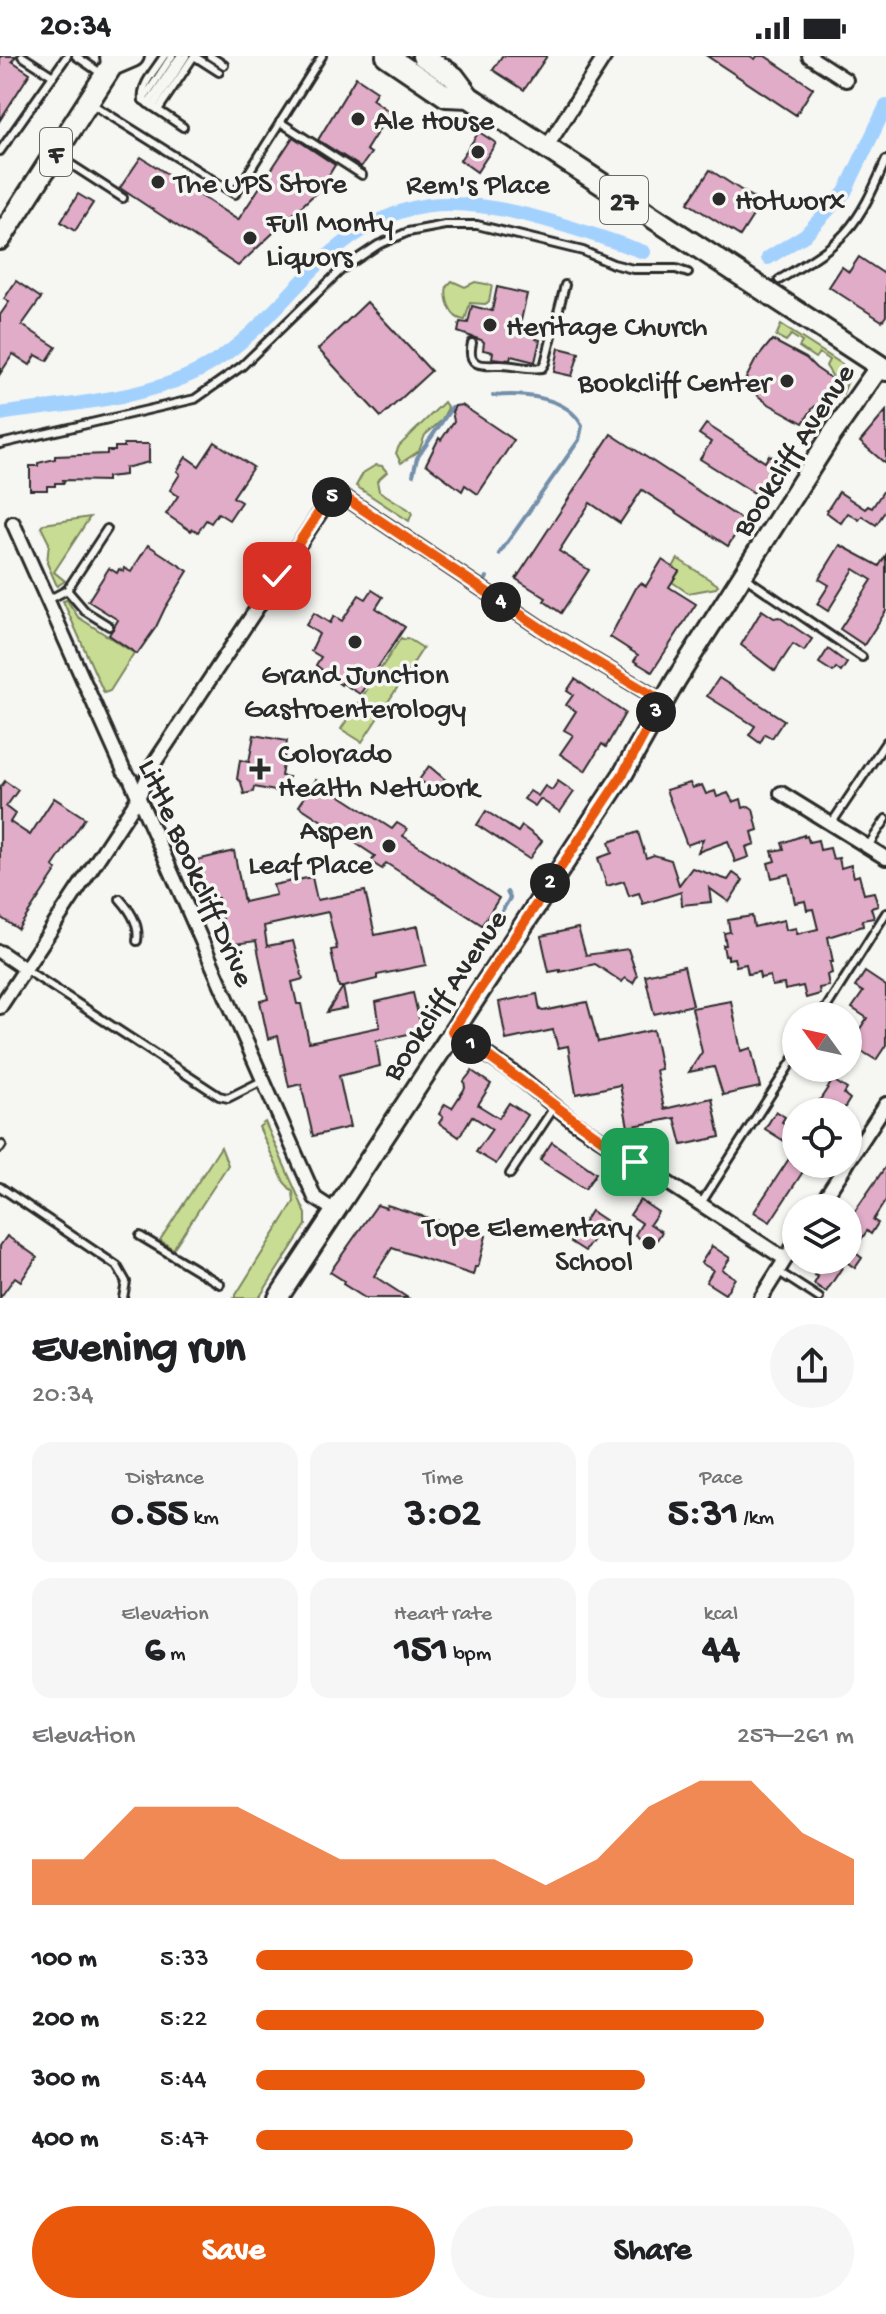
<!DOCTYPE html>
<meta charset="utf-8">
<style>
:root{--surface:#fff;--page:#f6f6f6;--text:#202124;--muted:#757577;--accent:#ea580c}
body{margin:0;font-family:"Gochi Hand",sans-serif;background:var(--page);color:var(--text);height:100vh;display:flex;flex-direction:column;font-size:30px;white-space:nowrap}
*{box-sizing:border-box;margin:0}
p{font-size:26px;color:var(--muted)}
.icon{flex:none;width:44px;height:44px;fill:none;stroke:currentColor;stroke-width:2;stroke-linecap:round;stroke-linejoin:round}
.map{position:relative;height:1242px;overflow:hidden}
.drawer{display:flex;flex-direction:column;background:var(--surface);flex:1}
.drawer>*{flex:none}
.needle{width:52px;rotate:303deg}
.buttons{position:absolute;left:782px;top:946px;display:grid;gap:16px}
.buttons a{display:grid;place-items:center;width:80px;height:80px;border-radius:50%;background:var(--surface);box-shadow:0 2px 6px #0004;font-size:40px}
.pin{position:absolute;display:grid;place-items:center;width:68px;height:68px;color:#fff;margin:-34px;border-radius:16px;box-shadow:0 4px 12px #0006}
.km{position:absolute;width:40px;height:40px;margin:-20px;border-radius:50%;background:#222;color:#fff;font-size:22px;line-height:40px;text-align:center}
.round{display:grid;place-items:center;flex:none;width:84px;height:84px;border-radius:42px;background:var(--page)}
.headline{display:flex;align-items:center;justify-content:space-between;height:136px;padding:0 32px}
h1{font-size:44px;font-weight:700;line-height:60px}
.figures{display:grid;grid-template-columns:repeat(3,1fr);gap:12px;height:136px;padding:8px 32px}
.figures div{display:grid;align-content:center;border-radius:20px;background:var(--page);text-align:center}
.figures b{font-size:40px;font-weight:700}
.figures small{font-size:22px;font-weight:400}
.figures p{font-size:22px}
.chart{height:224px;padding:16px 32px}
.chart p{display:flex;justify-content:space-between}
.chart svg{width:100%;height:144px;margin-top:8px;fill:var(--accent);opacity:.7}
.action{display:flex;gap:16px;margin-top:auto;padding:16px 32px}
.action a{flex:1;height:92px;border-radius:48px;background:var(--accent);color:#fff;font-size:32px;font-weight:700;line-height:92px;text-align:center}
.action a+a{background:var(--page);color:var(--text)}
ul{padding:0 32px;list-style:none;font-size:26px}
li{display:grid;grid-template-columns:128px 96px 1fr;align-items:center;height:60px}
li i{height:20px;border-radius:10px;background:var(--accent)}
.status{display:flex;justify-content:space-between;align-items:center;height:56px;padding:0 40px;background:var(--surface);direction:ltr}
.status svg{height:22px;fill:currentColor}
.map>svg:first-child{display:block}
.green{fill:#c8dd93;stroke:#7a845f;stroke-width:2}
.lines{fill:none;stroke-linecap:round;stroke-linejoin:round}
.stream{stroke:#738faa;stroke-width:4}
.canal{stroke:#a3d1fe;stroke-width:14}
.building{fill:#e0acc7;stroke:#2b2b2b;stroke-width:2}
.lane-casing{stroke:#2b2b2b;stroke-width:12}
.street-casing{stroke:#2b2b2b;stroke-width:18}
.secondary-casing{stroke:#2b2b2b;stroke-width:24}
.primary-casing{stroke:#2b2b2b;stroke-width:26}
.lane{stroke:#f6f6f2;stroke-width:6}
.street{stroke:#f6f6f2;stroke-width:12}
.secondary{stroke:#f6f6f2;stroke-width:18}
.primary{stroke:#f6f6f2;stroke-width:20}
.route-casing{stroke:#fff;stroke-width:16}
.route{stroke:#ea580c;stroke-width:10}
.poi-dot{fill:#2b2b2b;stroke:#f6f6f2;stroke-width:3}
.labels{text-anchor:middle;stroke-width:7;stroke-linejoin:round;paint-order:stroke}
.shield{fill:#f6f6f2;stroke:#686867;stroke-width:2}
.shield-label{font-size:28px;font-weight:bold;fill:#2b2b2b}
.poi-label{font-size:30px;fill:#2b2b2b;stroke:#f6f6f2;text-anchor:start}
.street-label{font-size:30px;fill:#2b2b2b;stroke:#f6f6f2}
</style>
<div class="status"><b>20:34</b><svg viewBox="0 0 49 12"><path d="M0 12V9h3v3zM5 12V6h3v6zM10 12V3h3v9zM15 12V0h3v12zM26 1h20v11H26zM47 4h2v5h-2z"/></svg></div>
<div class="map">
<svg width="886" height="1242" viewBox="0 0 886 1242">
<rect width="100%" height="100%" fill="#f6f6f2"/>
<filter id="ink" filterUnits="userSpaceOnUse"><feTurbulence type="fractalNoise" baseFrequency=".0125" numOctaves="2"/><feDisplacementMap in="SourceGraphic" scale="16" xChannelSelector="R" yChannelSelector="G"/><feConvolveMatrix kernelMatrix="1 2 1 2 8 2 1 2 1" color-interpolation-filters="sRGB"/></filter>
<g filter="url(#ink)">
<!-- green -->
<g class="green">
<path d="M452,225L465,231L475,226L492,229L489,246L485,248L470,247L465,264C451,264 444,242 447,230Z"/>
<path d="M781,269L842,308L848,322L844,324L848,325L843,337L826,310L829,304L819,297L815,302L799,291L802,286L791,279L786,285L776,280Z"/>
<path d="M444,346L448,352L441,365L425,379L419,395L401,407L396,397L399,390Z"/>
<path d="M376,409L382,410L387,416L377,425L379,435L408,453L412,457L409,465L356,430L363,417Z"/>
<path d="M90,461L54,516L65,525L57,530L47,507L49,487L41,471L44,468Z"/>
<path d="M678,503L718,529L716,532L688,537L672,526L679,516L673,511Z"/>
<path d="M67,544L78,561L134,597L110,635L104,637L63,545Z"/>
<path d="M401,582L405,584L407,582L423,592L362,686L341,673Z"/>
<path d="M265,1066L306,1158V1169L259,1242H234L294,1146L293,1136L284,1126L259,1071Z"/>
<path d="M221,1091L228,1109L173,1193L160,1184Z"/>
</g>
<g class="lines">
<!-- stream -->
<g class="stream">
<path d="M493,340C521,337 568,340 582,370L579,384L499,498"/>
<path d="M413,419L417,402L452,351"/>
<path d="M486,523L487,521"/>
<path d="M495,874L494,868L510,842L507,836"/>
</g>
<!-- canal -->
<g class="canal">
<path d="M768,202L805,179L845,136L886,50"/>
<path d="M0,358C69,347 149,345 211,308C254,282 285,240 321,206C346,183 375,163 409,153C475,134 581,174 644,196"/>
</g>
</g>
<!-- building -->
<g class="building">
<path d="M0,0H16L12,5L30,17L0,64Z"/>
<path d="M502,0H547L524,34L493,14Z"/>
<path d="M707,0H750L755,3L757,0H765L813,32L796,59Z"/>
<path d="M356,21L377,35L372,43L390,56L366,94L371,97L361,111L318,84Z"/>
<path d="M479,76L496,87L477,116L460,104Z"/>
<path d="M293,81L335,109L321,132L238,210L120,132L141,101L238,164Z"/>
<path d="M710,114L761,147L740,180L688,147Z"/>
<path d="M78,138L93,147L75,175L61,166Z"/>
<path d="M859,201L886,219V260L882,265L829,231L842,211L849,216Z"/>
<path d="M16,225L41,242L22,269L56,291L47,305L36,299L30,309L13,298L0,318V259L9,246L4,243Z"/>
<path d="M497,231L527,238L520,269L538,274L536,283L540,284L535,306L511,300L510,304L492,302L493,296L483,294L484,286L481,284L458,276L460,266L468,267L472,250L492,255Z"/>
<path d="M367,246L431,315L381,361L318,293Z"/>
<path d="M772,284L806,302L816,312L832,323L821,346L813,352L803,367L767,347L743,328L755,305Z"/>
<path d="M559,292L579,297L572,320L554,316Z"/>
<path d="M462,349L514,384L478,438L465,429L462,435L426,408L439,382L441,384L454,365L452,356L455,350Z"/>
<path d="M886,355V408L860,386Z"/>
<path d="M706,368L765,406L769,399L787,411L779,423L773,419L759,440L700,403L711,386L699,378Z"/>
<path d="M611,378L744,465L728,490L642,434L620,467L590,447L559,495L589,514L561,557L544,545L546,542L516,523Z"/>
<path d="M215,386L253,411L233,441L241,446L229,464L218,457L211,467L206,464L198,476L193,473L191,475L166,458L178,440L170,434L180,418L177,415L186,401L199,410Z"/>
<path d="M124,388H149V406L125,412V419L107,421V425L63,424L64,427H55V430H47V434H30V410H38V407L55,403V400L107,398V395H115V391H124Z"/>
<path d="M886,431V454L876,469L862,460L859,464L848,457L841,467L826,456L839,436L865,453L868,450L872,452Z"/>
<path d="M148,489L188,515L165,552L156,571L137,598L109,579L118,564L88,545L109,512L117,517L119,513L123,515L124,512L131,516Z"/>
<path d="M840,489L879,510L886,499V555L864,589L840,573L872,524L854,513L828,555L817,548L829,529L819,523Z"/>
<path d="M662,504L679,515L669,531L696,548L652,616L634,605L638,599L610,581L636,532L641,527L646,530Z"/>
<path d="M372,534L383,541L376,552L405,571L360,638L342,627L341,629L316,609L321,601L311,595L319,578L306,569L314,557L330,567L334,560L342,565L359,539L366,543Z"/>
<path d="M762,554L774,562L779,561L812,583L804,595L793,588L775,615L741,589Z"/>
<path d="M828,593L847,607L841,616L836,612L833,616L819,607Z"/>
<path d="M719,622L784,664L772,682L765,678L760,687L749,679L755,670L707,640Z"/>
<path d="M575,623L625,657L606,691L602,688L585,715L560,698L573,679L564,674L576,655L566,649L573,639L567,635Z"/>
<path d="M254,679L287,685L281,720L289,721L280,736L254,731L253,736L244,738L241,726L237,723L240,704L249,706Z"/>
<path d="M429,710L448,726L440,737L419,724Z"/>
<path d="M316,724L392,773L397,767L407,773L403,780L499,842L482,869L386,807L382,813L371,806L375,800L299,750Z"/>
<path d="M5,725L18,734L6,751L15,758L10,766L30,779L54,742L85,762L53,810L57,814L18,873L0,861V732Z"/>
<path d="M558,725L574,736L560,756L540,743L535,750L524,743L530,735L538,740L545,730L552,734Z"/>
<path d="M690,727L692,732L702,729L706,738L715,735L717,741L728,737L733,746L741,743L743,752L749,750L753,753L758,774L752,776L755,788L746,791L749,801L735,806L728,785L698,796L703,783L687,789L666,734Z"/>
<path d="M486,755L518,776L522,770L542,785L529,803L477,769Z"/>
<path d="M638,776L646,802L654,799L671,804L679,829L692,812L728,824L733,817L743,824L729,846L709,832L711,846L682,849L681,836L643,848L639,837L629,840L624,825L607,830L598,802L612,797L609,786Z"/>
<path d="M804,779V781L807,780L809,786L818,784L820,794L830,792L833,803L839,802L841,812L851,809L854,821L859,819L864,838L874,836L878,850L871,852L874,862L862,864L863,870L828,881L833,906H830L832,917L827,919L829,930L819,932L820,938L806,942L803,930L785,934L784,928L772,930L770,920L760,922L759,916L748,918L746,908L736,910L734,902L728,903V899L725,900L723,889H726L724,877L730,876L728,864L752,860L754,871L784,864L786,874L796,872L797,878L818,873L813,853L807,854L805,845L795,847L789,818L772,822L768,807L775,805L772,795L784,793L782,787Z"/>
<path d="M234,795L244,846L276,839L273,829L312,821L317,844L365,835L375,879L418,870L426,909L377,919V923L343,931L347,952L327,956L343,931H339L333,905L331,894L337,893L328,856L264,870L267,890L293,885L303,923L292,926L297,948H301L309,986L380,971L376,946L413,937L422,975L376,985L380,1010L339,1020L350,1071L313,1080L301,1028L289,1031L278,980L268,983L260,945L268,943L256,885L227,889L218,842L205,841L197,804Z"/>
<path d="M578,872L586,899L628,893L637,920L633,927L625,922L622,926L595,908L560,916V914L549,916L541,880Z"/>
<path d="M684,910L693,949L654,958L645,919Z"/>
<path d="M865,916L886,930V989L876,1004L850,988L867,962L852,952L863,936L855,931Z"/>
<path d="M537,938L540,954L543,955L587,946L598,986L653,974L661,1013L656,1014L664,1053L712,1042L720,1081L682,1089L675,1062L628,1071L620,1029L576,1038L568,990L558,992L553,974L506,984L499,946Z"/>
<path d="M731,945L741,995L751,992L760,1031L723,1039L714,1011L689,1016L702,996L692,952Z"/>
<path d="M472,1015L491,1028L478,1049L499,1062L509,1047L527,1059L496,1108L476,1096L492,1073L472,1060L459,1081L439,1067L443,1061L439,1058L445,1048L452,1052L465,1032L464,1025Z"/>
<path d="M833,1024L847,1033L844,1038L850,1043L842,1056H812Z"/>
<path d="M776,1055L785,1061L782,1066L796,1075V1084L792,1090L765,1073Z"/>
<path d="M552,1086L596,1117L585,1133L540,1104Z"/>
<path d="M796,1092V1108H808L770,1166L754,1156Z"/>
<path d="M886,1110V1144L873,1164L878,1167L871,1178L867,1175L853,1195L862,1202L855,1212L848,1207V1165Z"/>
<path d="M640,1144L658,1156L650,1168L662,1176L652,1191L635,1179L642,1167L630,1159Z"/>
<path d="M377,1149L386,1152L387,1149L486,1180L478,1211H475L473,1219L392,1192L374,1220L408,1242H365L343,1228L344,1225L330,1216Z"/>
<path d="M591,1155L606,1165L585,1195L571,1186Z"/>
<path d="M7,1180L37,1201L21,1225L15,1221L0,1242V1190Z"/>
<path d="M712,1190L730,1202L722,1214L735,1222L725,1238L706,1226L713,1214L701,1207Z"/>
<path d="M820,1204H847L826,1236L814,1228L818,1221L814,1219L817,1215L815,1213Z"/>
</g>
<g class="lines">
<defs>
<g id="lane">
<path d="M22,0L53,20"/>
<path d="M76,0L102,18"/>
<path d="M164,0C156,13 140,29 143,44L183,71"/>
<path d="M210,0L224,9"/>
<path d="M143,44L172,0"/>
<path d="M92,48L235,138L322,0"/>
<path d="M148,48L180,0"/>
<path d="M153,51L186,0"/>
<path d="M158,54L194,0L219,16"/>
<path d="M280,66L362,119"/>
<path d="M0,95L67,0"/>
<path d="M58,100L123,142"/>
<path d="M779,224C801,210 828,196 846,176C864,156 875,129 886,104"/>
<path d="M472,287C466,313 484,309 501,309C515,309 527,314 542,312L545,307L565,229"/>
<path d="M0,388L195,343L242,310L342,213L378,189L408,176L445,169H477L583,195L613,208L633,213H676L688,217"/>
<path d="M746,522L862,601"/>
<path d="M67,534L85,555L109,570"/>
<path d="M48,544L67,534L107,473"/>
<path d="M831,768L886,686"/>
<path d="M868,790L886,763"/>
<path d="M120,843C130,854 140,870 137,885"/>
<path d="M25,913L219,1040L228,1042L262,1025"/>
<path d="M821,960L886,857"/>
<path d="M0,1092L2,1089"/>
<path d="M510,1118L555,1050"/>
<path d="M0,1131L117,1210L126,1226L123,1242"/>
<path d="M700,1149L796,999"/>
<path d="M140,1180L220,1228"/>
<path d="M779,1216L819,1242"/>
</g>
<g id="street">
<path d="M809,0L846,24"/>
<path d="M546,92L605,0"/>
<path d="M13,467L124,715L130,722L315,1142L335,1155"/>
<path d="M781,737L886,802"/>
<path d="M0,896L25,913"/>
<path d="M0,951L138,742L153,709L330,442L338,439L346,442L551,579L662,645"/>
<path d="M452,975L514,1017L574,1066L785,1203"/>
<path d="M848,1106L886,1048"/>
<path d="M818,1152L847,1108"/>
<path d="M761,1242L796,1186"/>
</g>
<path id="secondary" d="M278,1242L623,718L676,624L831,380L880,310"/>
<g id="primary">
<path d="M387,0L446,40L469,41"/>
<path d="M423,0L454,21L469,41L886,314"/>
<path d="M112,9L133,0"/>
<path d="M0,183L112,9L111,0"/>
</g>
</defs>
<!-- lane casing -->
<use href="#lane" class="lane-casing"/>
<!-- street casing -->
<use href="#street" class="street-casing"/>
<!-- secondary casing -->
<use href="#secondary" class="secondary-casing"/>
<!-- primary casing -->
<use href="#primary" class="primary-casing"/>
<!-- lane -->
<use href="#lane" class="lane"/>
<!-- street -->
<use href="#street" class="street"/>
<!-- secondary -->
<use href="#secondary" class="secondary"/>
<!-- primary -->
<use href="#primary" class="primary"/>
</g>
</g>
<g class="lines" filter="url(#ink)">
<defs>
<path id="route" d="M277,520L323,450C330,442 335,438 346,442L551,579L662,645L623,718L452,975C514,1017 572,1065 635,1106"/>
</defs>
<!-- route casing -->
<use href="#route" class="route-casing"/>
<!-- route -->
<use href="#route" class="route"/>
</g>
<!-- markers -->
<g class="poi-dot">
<circle cx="358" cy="63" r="8"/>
<circle cx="478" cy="96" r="8"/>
<circle cx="158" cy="126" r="8"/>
<circle cx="719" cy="143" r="8"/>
<circle cx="250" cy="182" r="8"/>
<circle cx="490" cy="269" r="8"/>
<circle cx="787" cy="325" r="8"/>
<circle cx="355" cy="586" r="8"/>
<path d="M256 701h8v8h8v8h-8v8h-8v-8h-8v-8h8z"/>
<circle cx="389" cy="790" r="8"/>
<circle cx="649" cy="1187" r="8"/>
</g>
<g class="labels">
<!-- shield labels -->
<g class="shield">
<rect x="40" y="72" width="32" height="48" rx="6"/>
<rect x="600" y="120" width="48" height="48" rx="6"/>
</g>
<g class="shield-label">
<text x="56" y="106">F</text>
<text x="624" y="154">27</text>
</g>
<!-- poi labels -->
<g class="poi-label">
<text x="374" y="73">Ale House</text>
<text x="174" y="136">The UPS Store</text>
<text x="478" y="137" text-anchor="middle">Rem's Place</text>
<text x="735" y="153">Hotworx</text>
<text x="266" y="175">Full Monty<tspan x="266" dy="34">Liquors</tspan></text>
<text x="506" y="279">Heritage Church</text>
<text x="771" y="335" text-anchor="end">Bookcliff Center</text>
<text x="355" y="627" text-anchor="middle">Grand Junction<tspan x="355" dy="34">Gastroenterology</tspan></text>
<text x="278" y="706">Colorado<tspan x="278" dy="34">Health Network</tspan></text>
<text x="373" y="783" text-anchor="end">Aspen<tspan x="373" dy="34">Leaf Place</tspan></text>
<text x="633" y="1180" text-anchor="end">Tope Elementary<tspan x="633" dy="34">School</tspan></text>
</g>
<!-- street labels -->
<g class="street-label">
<text transform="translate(792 393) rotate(-57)" y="10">Bookcliff Avenue</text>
<text transform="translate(198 816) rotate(66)" y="10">Little Bookcliff Drive</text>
<text transform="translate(443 938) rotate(-56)" y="10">Bookcliff Avenue</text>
</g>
</g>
</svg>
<div class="buttons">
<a><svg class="needle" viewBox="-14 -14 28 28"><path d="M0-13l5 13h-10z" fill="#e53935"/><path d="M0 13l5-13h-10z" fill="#757577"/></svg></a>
<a><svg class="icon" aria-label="locate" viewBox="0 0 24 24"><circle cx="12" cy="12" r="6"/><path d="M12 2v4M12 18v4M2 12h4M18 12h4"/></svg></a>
<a><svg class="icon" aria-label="layers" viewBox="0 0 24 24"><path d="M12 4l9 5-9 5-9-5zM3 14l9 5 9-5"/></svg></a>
</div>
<div class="pin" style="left:635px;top:1106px;background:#1e9e55"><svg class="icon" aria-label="arrive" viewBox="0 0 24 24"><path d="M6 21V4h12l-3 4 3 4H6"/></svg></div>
<div class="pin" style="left:277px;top:520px;background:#d93025"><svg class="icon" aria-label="check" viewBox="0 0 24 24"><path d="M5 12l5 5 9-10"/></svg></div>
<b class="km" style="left:471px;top:988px">1</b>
<b class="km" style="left:550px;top:827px">2</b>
<b class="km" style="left:656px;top:656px">3</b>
<b class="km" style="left:501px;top:546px">4</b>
<b class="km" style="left:332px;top:441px">5</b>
</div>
<section class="drawer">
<div class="headline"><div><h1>Evening run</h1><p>20:34</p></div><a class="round"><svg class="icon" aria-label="share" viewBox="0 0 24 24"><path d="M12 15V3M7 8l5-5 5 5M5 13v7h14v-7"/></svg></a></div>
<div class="figures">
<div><p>Distance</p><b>0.55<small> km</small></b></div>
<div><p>Time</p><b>3:02</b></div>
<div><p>Pace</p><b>5:31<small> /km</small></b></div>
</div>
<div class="figures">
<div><p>Elevation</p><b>6<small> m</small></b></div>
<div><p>Heart rate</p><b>151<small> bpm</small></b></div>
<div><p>kcal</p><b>44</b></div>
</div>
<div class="chart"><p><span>Elevation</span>257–261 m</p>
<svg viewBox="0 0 160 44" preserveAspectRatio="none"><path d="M0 44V30L10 30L20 14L30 14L40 14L50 22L60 30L70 30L80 30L90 30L100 38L110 30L120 14L130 6L140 6L150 22L160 30V44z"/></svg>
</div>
<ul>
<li><b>100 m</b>5:33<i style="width:73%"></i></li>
<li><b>200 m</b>5:22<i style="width:85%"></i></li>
<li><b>300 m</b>5:44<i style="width:65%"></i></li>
<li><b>400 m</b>5:47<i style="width:63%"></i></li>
</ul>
<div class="action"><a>Save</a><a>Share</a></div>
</section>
